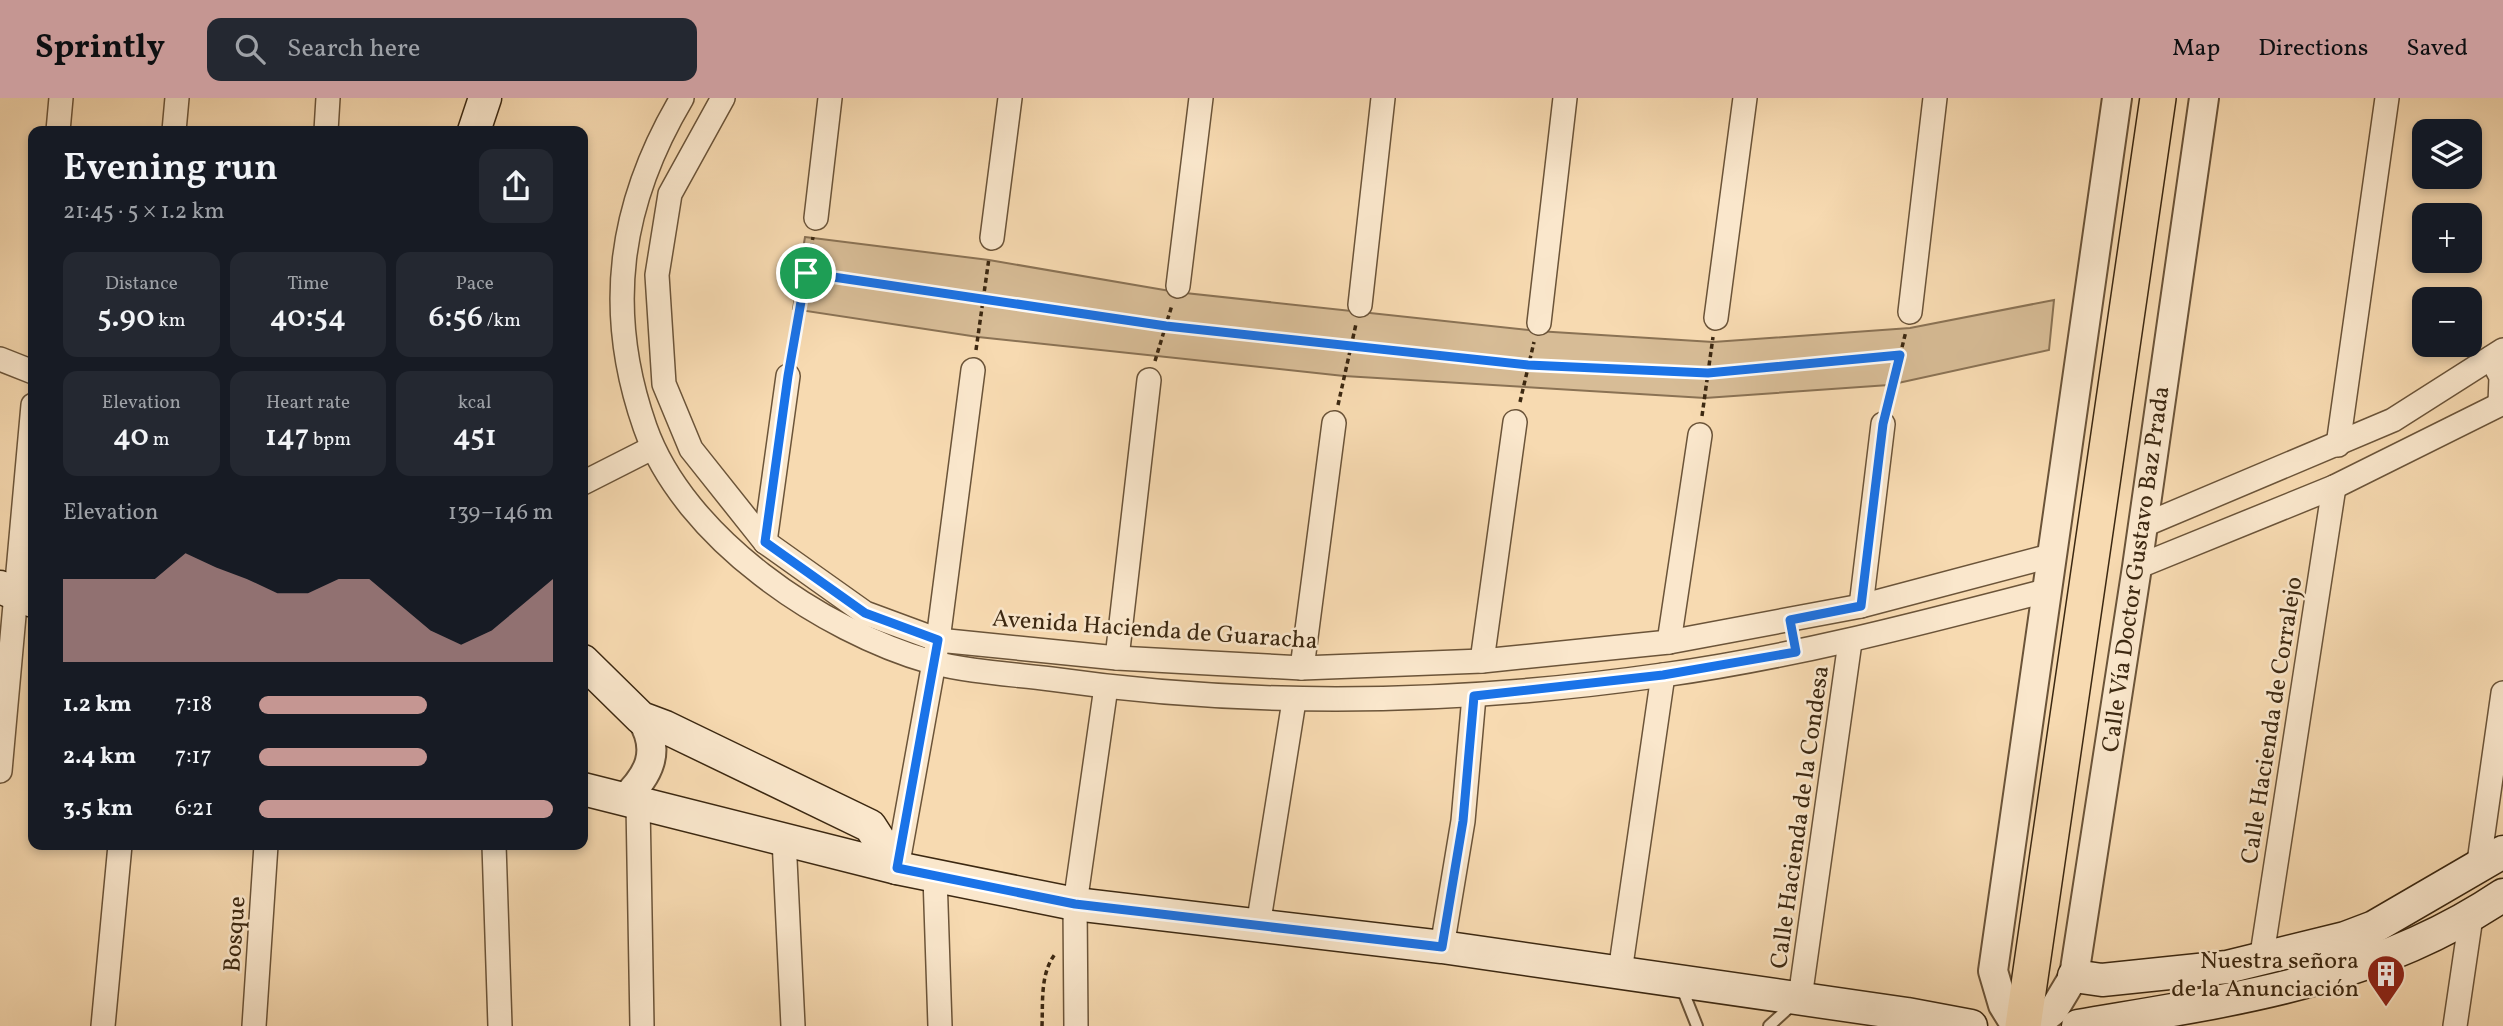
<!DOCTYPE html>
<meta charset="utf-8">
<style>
:root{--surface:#171b24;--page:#242831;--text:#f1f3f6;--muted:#9ea1a6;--accent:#c59692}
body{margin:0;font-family:Vollkorn,serif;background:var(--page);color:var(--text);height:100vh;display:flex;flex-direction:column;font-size:26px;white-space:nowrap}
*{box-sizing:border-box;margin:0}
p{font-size:23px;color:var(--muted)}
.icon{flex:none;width:38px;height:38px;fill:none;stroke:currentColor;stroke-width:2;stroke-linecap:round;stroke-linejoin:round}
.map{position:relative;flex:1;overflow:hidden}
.details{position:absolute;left:28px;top:28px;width:560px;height:724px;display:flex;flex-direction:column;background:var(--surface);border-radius:14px;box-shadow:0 4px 10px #0003}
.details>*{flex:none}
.tools{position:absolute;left:2412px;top:21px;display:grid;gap:14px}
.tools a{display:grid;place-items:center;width:70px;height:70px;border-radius:14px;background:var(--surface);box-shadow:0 4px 10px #0003;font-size:35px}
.pin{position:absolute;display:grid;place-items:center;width:60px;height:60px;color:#fff;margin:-30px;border:4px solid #fff;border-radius:50%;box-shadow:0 2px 7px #0007}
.round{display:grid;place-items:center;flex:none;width:74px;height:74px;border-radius:14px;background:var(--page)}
.summary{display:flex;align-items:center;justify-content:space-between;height:119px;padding:0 35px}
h1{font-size:38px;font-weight:600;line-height:52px}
.metrics{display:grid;grid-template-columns:repeat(3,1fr);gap:10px;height:119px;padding:7px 35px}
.metrics div{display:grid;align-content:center;border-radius:14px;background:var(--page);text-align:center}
.metrics b{font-size:30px;font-weight:600}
.metrics small{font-size:19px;font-weight:400}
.metrics p{font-size:19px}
.chart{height:196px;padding:14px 35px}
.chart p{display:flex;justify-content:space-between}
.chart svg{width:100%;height:126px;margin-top:7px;fill:var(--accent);opacity:.7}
ul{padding:0 35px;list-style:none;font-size:23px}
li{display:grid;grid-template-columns:112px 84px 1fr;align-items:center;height:52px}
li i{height:18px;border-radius:9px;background:var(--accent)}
header{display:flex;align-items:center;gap:42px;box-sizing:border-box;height:98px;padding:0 35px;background:var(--accent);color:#111}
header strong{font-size:33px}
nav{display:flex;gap:38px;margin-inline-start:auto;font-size:24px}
.search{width:490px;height:63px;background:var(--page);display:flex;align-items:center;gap:18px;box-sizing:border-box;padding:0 24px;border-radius:14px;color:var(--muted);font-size:26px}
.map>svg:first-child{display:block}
.green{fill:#d7bc96;stroke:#8a7254;stroke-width:2}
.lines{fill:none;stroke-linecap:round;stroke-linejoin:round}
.service-casing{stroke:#6b5439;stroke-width:14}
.minor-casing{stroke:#6b5439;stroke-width:26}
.tertiary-casing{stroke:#6b5439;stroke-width:32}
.secondary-casing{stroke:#3c2811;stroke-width:35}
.primary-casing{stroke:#3c2811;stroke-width:38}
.path{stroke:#3c2811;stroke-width:3.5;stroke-dasharray:5 3.5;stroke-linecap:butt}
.service{stroke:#fae7cc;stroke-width:10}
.minor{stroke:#fae7cc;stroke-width:23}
.tertiary{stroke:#fae7cc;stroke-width:28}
.secondary{stroke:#fae7cc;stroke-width:32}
.primary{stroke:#f7dab1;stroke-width:35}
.route-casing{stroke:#fff;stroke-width:14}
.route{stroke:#1a73e8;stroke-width:9}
.labels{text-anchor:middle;stroke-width:5;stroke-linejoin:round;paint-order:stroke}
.street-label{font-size:24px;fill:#3c2811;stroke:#fae7cc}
.poi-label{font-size:24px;fill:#3c2811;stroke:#fae7cc;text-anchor:end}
</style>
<header>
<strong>Sprintly</strong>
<div class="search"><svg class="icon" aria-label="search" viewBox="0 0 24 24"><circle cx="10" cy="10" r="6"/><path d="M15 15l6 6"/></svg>Search here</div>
<nav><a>Map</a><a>Directions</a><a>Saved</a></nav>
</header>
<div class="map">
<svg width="2503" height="928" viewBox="0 0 2503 928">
<rect width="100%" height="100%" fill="#f7dab1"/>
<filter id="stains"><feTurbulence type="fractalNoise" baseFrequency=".00286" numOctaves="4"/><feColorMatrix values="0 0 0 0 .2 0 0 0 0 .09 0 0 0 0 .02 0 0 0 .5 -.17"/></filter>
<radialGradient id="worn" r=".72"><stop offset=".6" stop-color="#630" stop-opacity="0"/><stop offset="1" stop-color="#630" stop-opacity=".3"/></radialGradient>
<!-- green -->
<path class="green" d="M805,139L989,162L1176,194L1537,233L1713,244L1910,230L2054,202L2049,252L1889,287L1705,300L1344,278L978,239L793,211Z"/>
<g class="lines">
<defs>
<g id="service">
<path d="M1681,888L1697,928"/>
<path d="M1769,928L1793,906"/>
</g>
<g id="minor">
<path d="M682,0C619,106 604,212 645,329C684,440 822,533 931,564C969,574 1012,576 1051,581C1254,610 1460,606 1663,577C1793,559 1918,526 2045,493"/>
<path d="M723,0L670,96L657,177L664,286L691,351L765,444L865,515L938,542L1117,560L1302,570L1482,563L1669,544L1861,508L2050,458"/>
<path d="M58,33L61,0"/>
<path d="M174,33L177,0"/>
<path d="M326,33L328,0"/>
<path d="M816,120L830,0"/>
<path d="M992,140L1010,0"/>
<path d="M1178,188L1201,0"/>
<path d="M1360,207L1383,0"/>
<path d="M1910,214L1935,0"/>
<path d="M1716,220L1745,0"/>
<path d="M1539,225L1565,0"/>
<path d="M2491,260L2501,279L2500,306"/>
<path d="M0,261L33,274"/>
<path d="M2338,347L2387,0"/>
<path d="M583,385L652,350"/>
<path d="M2142,428L2393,322L2503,252"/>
<path d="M765,444L788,278"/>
<path d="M2137,469L2334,389L2503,305"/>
<path d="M1861,508L1883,326"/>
<path d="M1669,544L1700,337"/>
<path d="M1117,560L1149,282"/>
<path d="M1482,563L1515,324"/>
<path d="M1302,570L1334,325"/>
<path d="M0,673L33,307"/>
<path d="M638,706L642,928"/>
<path d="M784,741L793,928"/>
<path d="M494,747L500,928"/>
<path d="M897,770L938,542L973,272"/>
<path d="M2478,771L2503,595"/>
<path d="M935,778L940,928"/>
<path d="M1258,828L1294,603"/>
<path d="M1442,849L1463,723L1474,598"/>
<path d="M2261,863L2334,389"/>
<path d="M1620,874L1663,577"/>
<path d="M1800,900L1850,544"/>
<path d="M103,928L120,747"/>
<path d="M254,928L266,747"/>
<path d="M1076,928L1075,806L1106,589"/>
<path d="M2455,928L2471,819"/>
</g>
<g id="tertiary">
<path d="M623,702C649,678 662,653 641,620"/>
<path d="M2016,928L2003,907L1993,873L2117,0"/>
<path d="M2034,928L2053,913L2074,878L2137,469L2204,0"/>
</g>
<g id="secondary">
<path d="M474,33L485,0"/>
<path d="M0,489L33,503"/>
<path d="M583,563L641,620L665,629L870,728L897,770"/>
<path d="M583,691L897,770L1075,806L1442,849L1907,916L1971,928"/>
<path d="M2074,878L2102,882L2227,869L2345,840L2374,829L2503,754"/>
<path d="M2078,928C2230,902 2372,885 2503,797"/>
</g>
<path id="primary" d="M2023,928L2158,0"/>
</defs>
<!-- service casing -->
<use href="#service" class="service-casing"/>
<!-- minor casing -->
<use href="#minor" class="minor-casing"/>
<!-- tertiary casing -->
<use href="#tertiary" class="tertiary-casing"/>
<!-- secondary casing -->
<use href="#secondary" class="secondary-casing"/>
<!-- primary casing -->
<use href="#primary" class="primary-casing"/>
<!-- path -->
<g class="path">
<path d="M799,174L1166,228L1529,267L1708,275L1900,257"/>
<path d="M976,252L989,160"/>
<path d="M791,259L813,139"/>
<path d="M1155,263L1172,207"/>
<path d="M1520,304L1534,244"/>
<path d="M1338,307L1356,226"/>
<path d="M1888,307L1906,233"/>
<path d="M1702,318L1713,239"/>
<path d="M1042,928C1043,904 1040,876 1055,856"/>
</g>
<!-- service -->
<use href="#service" class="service"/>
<!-- minor -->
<use href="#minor" class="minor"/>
<!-- tertiary -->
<use href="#tertiary" class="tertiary"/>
<!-- secondary -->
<use href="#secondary" class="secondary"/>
<!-- primary -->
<use href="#primary" class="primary"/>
</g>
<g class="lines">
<defs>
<path id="route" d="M806,175L1166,228L1528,267L1708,275L1900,257L1883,326L1861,508L1790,522L1796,554L1663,577L1474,598L1463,723L1442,849L1075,806L897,770L938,542L865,515L765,444L788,278Z"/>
</defs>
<!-- route casing -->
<use href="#route" class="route-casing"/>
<!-- route -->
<use href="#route" class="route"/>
</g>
<!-- icons -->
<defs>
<symbol id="building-pin" viewBox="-11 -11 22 30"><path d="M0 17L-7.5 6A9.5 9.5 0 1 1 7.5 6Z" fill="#8f2418" stroke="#fae7cc"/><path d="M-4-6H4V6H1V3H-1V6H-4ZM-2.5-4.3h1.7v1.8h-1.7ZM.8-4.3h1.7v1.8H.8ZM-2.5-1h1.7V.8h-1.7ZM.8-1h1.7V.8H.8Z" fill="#fff"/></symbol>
</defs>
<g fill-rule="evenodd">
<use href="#building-pin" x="2364" y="854" width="44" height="60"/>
</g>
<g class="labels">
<!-- street labels -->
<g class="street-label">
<text transform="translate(2135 471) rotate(-82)" y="8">Calle Vía Doctor Gustavo Baz Prada</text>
<text transform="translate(1155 531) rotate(4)" y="8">Avenida Hacienda de Guaracha</text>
<text transform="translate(2271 622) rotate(-81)" y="8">Calle Hacienda de Corralejo</text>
<text transform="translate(1799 719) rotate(-82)" y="8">Calle Hacienda de la Condesa</text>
<text transform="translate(234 836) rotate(-86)" y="8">Bosque</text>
</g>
<!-- poi labels -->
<g class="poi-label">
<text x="2359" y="870">Nuestra señora<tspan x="2359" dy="28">de la Anunciación</tspan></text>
</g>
</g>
<rect width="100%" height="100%" filter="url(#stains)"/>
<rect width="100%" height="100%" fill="url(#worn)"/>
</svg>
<div class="tools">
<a><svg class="icon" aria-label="layers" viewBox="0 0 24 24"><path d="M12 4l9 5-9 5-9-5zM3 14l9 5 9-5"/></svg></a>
<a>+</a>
<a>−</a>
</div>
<div class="pin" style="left:806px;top:175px;background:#1e9e55"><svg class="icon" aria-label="arrive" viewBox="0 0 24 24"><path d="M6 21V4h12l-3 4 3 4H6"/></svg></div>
<section class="details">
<div class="summary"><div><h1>Evening run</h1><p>21:45 · 5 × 1.2 km</p></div><a class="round"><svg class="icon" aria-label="share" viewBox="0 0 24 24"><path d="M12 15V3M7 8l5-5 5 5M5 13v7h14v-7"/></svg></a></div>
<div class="metrics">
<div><p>Distance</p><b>5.90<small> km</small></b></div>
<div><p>Time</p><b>40:54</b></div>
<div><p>Pace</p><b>6:56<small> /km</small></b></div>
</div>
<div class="metrics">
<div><p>Elevation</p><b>40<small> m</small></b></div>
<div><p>Heart rate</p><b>147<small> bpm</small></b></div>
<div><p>kcal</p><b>451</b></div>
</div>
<div class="chart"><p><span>Elevation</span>139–146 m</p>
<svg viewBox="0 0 160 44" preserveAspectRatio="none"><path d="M0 44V15L10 15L20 15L30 15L40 6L50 11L60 15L70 20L80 20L90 15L100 15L110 24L120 33L130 38L140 33L150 24L160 15V44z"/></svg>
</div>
<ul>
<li><b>1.2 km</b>7:18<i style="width:57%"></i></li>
<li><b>2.4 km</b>7:17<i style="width:57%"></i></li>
<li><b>3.5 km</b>6:21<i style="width:100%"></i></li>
</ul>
</section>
</div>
